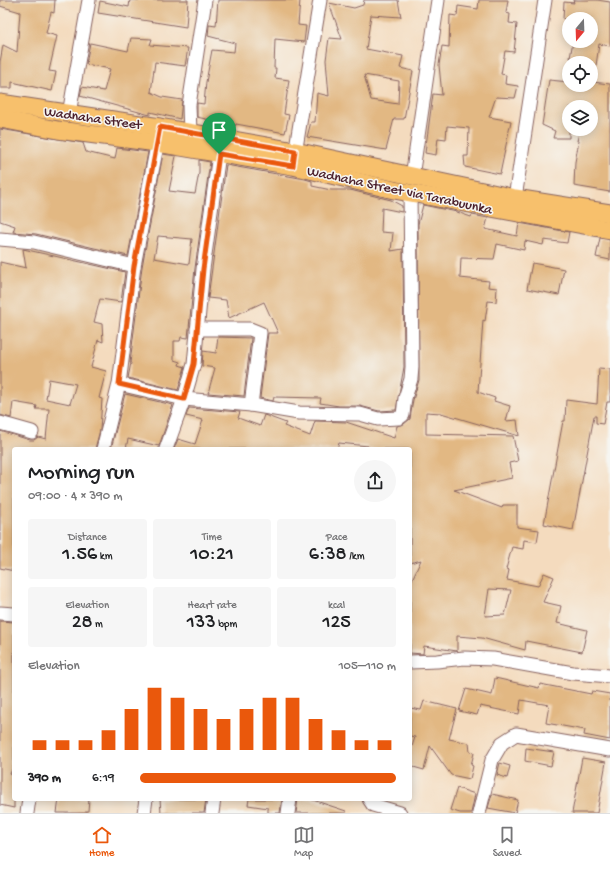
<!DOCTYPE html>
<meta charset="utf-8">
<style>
:root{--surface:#fff;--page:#f6f6f6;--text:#202124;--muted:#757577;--line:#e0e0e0;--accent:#ea580c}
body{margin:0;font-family:"Gochi Hand",sans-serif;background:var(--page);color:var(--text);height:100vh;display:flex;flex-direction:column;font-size:15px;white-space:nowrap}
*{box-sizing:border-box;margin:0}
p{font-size:13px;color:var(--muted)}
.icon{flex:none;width:22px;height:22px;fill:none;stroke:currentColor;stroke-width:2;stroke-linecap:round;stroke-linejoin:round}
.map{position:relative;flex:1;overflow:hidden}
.side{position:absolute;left:12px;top:447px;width:400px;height:354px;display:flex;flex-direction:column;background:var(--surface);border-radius:4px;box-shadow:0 2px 10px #0003}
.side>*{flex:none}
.needle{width:26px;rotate:199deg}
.fabs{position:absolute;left:562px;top:12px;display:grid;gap:8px}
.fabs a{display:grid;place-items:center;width:36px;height:36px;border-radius:50%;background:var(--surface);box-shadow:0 2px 10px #0003;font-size:20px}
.pin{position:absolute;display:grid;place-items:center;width:34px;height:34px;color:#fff;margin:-41px -17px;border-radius:50% 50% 50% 0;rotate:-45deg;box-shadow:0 0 4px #0007}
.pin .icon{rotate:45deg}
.round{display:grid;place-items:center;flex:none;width:42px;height:42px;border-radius:21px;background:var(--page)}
.summary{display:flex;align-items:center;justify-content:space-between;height:68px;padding:0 16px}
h1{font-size:22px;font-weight:600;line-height:30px}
.figures{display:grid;grid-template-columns:repeat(3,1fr);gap:6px;height:68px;padding:4px 16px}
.figures div{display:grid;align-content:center;border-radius:4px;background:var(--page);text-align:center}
.figures b{font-size:20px;font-weight:600}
.figures small{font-size:11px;font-weight:400}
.figures p{font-size:11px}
.chart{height:112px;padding:8px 16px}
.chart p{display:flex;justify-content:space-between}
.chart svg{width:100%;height:72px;margin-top:4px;stroke:var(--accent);stroke-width:6}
ul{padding:0 16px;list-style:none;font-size:13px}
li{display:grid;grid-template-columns:64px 48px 1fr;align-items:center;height:30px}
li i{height:10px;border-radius:5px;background:var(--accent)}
.tab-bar{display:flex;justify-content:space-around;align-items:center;height:56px;border-top:1px solid var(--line);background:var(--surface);font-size:11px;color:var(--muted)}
.tab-bar a{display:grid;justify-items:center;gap:2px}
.tab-bar .active{color:var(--accent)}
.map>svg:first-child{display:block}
.building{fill:#e2b883;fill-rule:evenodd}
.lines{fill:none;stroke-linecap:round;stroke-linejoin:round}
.minor-casing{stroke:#86615e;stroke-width:15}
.major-casing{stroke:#86615e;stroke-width:19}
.minor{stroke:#fff;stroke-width:13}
.major{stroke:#f7c06c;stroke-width:17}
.route-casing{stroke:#fff;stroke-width:8}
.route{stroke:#ea580c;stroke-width:5}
.labels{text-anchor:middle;stroke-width:3;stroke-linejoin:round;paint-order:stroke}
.street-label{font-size:14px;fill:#4a1f2b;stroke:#f6f6f2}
</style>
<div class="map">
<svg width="610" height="813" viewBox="0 0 610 813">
<rect width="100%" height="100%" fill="#f6f6f2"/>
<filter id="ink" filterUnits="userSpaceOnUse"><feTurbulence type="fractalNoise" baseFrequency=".025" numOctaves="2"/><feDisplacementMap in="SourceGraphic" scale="8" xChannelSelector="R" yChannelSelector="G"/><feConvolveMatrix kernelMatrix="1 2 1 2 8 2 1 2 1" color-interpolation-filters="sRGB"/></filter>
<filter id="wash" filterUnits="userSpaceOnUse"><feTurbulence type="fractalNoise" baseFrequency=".012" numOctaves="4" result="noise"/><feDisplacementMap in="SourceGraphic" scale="16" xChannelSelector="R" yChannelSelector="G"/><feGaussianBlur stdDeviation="0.9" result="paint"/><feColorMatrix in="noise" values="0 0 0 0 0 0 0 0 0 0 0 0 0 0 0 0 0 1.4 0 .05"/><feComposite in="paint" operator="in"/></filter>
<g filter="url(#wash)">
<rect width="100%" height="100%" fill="#f4dbbe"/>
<g id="blocks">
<!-- building -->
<g class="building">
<path d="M0,0H55L54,13L51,12L46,33L57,36L49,71L56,72L52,91L12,82V88H0V62L3,45L17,52L20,12L0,6Z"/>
<path d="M130,0H188L186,27L98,13L100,1L129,7Z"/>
<path d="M218,0H300L298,25L306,26L304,42L275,39L274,68H276L275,78L289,80L284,114L289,115L285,133L236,124L235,126L197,117V103L204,104L206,82L212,50L234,52L235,43L208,36L209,25L216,26Z"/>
<path d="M364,0H398L401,17L371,15L366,49L403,56L400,68L413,71L404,119H394L386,150L307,137L311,122H315L317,93L329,96L326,60L329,38L342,39L329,3L354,8L363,5ZM364,75L399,81L398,104L371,100Z"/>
<path d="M479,0H508L506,13L510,14L509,23L517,24L514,52L505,51L501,74L506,75L505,84L518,86L515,98L496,97L489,117L511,121L500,174L465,167L464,156H468L469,128L447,126L446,139L438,138L436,155L425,153L433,94L442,95L439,65L442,46L449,47L450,15L457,16L458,6L478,9Z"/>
<path d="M573,0H597L610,2V46L599,44L596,66L591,63L570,58L573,41H591V19H563L564,2L574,3Z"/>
<path d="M131,38L152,39L150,45L188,48L185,66L155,62L151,92L162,97L182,100L180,119L150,112V115L80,96L82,87L104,91L110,69L86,64L90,43L128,51Z"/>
<path d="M549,80L569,82V85H591L592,82L610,84V192L574,186L575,162L579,141H577L580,129H591V107H569V138H553L555,131L542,125Z"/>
<path d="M0,129L83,143L86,152L115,159L117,148L148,152L128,256L36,234L13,232L15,226L0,221Z"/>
<path d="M163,154L176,156L169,191L195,194L199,173V160L210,162L195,268L188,338L181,337L180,341H174V360L180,362L179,365L185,367L178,390L128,378L131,363H130L142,267ZM158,236L192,239L189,264L154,258Z"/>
<path d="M226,165L305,179L312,181V186L331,190H350L391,200L402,206V212L382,208L381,232L393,233L391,251L403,249L404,367L396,410L379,411L360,406H339L320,403L321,398L274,397L273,401L260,398L268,333H278L264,302L229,318L226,300L208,298Z"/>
<path d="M423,205L457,212L471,217L472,215L488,218L485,229L517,236L519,223L569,232L567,243L544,240L543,245L525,241L524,250L497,244L494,259L461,258L460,278L489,281L488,287L497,288L496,302L488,301L485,321L483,320L478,392L495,398L494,401L510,406L506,421L517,420L519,436L441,413L426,412V434L513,436L518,461L509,463L512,478L454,490L502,508L503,505H517V527L539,530L537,542L524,540L523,549L512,547L506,569L509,570L507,580L538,586L544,573L554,577L543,602L561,606L557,623L587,630L582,652L526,641L525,650L482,638L457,636V651L424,646L423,654L410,653V584L421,560L410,563V449H368V446L339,443L337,449H174L178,439L195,444L203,420L186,416L189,408L240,412L238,418L260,426L264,415L267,416L286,423L284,426L310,436L315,421L346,422L394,438L397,426L404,424L410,419L413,400L419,380L418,224ZM489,589L511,590L505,615L485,616Z"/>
<path d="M600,238L610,240V260L596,257Z"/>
<path d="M23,249L125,272L121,302L100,299L94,322L102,324L103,342L98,340L91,367L106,371L99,398L102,399L100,430L95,449H14V571L0,568V431L30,440H34L38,437L46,439L49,409H36L37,406L13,402L11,418L0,415V262L26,268ZM49,379L76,384L70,404L46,399Z"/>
<path d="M532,263L564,269L559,295L527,289Z"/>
<path d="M218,337L251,338L244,396L208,393L215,368L202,366L203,351L216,353Z"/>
<path d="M599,368L610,369V402H607L603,424L596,423V416H594L573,530L544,524L563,421H565L566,400L597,404Z"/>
<path d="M125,394L173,405L159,446L128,439L126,449H111Z"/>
<path d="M0,621L14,622V765L10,774L14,776V808L0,805Z"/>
<path d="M495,678L539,688L540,684L591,694L592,691L610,694V740L584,735L585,730L546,723L549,705L521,700L519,714L480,706L477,715L459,711L466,689L492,695Z"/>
<path d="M424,701L457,709L449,739L469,743L470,752L474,753L471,765L473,766L470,779L451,775L430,746L424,770L410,766V753L415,737L410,736V708L421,710Z"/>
<path d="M526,748L554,752L551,766L525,761Z"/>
<path d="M582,758L606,762L597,813H572Z"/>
<path d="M500,763L510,766L507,778L497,775Z"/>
<path d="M457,788L475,794L471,813H460L450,810Z"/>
<path d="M492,794L518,800L515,813L488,808Z"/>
<path d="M59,799H89L88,811H86V813H57Z"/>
<path d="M160,799H206L204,813H161Z"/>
<path d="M249,799H282L280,813H268V808L248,805Z"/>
<path d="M298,799H310L346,811V813H296Z"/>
</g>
</g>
</g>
<g filter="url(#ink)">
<use href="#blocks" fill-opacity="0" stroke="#86615e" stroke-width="1"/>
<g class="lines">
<defs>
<g id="minor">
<path d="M69,114L89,0"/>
<path d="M190,133L189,105L205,0"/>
<path d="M294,160L320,0"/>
<path d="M412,177L438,0"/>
<path d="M515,198L545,0"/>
<path d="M0,239L34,242L134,266"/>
<path d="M197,329H250L260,333L251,405"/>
<path d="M119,384L184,399L251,405L299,413L360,414L378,419L399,418L403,415L405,398L411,379L412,367L410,193"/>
<path d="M0,423L32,432"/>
<path d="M103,449L119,384L134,266L159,135"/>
<path d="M166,449L184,399L194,364L203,269L219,154"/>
<path d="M0,613L14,614"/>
<path d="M410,662L437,661L464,658L493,659L573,673L610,676"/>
<path d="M369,799L373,805L400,813"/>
<path d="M27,813L29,799"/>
<path d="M144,813L146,799"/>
<path d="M212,813L214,799"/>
<path d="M288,813L290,799"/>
<path d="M479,813L492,760L502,743L516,734L610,750"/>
</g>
<g id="major">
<path d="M0,103L160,127L295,151L515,198L610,213"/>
<path d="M0,119L58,130L157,143L293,166L394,190L610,230"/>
</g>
</defs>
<!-- minor casing -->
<use href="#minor" class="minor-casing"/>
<!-- major casing -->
<use href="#major" class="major-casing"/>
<!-- minor -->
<use href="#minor" class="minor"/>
<!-- major -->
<use href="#major" class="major"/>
</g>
</g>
<g class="lines" filter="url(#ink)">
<defs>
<path id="route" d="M160,127L295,151L293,166L219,154L203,269L194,364L184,399L119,384L134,266Z"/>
</defs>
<!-- route casing -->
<use href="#route" class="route-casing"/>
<!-- route -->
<use href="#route" class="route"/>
</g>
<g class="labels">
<!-- street labels -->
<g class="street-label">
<text transform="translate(93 117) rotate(8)" y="5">Wadnaha Street</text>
<text transform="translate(400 189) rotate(12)" y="5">Wadnaha Street via Tarabuunka</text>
</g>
</g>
</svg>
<div class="fabs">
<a><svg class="needle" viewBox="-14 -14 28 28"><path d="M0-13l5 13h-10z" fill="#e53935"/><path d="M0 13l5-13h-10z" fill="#757577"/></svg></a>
<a><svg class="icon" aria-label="locate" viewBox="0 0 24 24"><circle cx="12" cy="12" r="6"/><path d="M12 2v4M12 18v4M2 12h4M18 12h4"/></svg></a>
<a><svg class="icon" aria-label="layers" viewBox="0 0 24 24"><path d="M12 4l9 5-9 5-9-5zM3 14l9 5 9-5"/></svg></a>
</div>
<div class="pin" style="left:219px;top:154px;background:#1e9e55"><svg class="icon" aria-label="arrive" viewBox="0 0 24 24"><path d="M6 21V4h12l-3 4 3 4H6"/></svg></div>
<section class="side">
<div class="summary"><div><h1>Morning run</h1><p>09:00 · 4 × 390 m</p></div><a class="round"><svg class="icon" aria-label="share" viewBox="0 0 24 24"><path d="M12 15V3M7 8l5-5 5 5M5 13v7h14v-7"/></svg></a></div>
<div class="figures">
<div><p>Distance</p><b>1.56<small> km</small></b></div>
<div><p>Time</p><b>10:21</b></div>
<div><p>Pace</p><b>6:38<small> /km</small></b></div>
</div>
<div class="figures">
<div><p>Elevation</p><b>28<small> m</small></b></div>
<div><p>Heart rate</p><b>133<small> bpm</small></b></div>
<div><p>kcal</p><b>125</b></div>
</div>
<div class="chart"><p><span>Elevation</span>105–110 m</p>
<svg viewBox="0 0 160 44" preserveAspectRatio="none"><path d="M5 44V38M15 44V38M25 44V38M35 44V32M45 44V19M55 44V6M65 44V12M75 44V19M85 44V25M95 44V19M105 44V12M115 44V12M125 44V25M135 44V32M145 44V38M155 44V38"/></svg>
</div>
<ul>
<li><b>390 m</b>6:19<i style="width:100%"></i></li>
</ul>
</section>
</div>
<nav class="tab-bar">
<a class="active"><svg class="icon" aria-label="home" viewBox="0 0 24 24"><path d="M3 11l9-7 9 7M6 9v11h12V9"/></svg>Home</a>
<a><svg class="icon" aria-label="map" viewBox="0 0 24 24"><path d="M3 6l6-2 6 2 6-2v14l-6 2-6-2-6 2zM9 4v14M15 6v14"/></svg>Map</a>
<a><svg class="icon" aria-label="saved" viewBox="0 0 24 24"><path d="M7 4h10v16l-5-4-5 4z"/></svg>Saved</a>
</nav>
